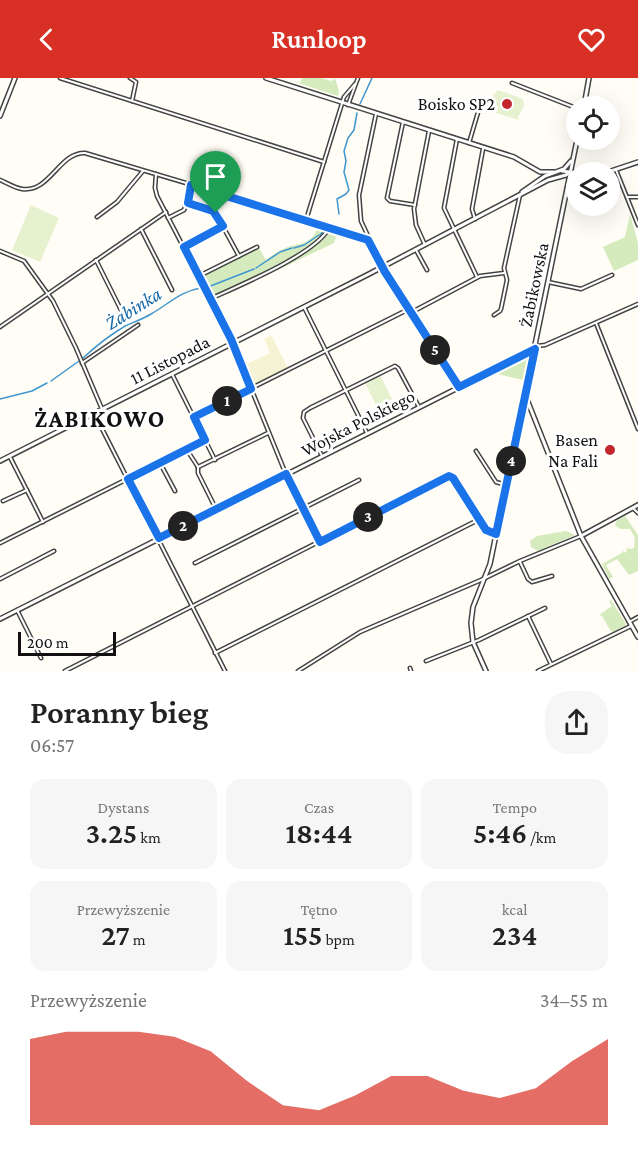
<!DOCTYPE html>
<html lang="pl">
<meta charset="utf-8">
<style>
:root{--surface:#fff;--page:#f6f6f6;--text:#222;--muted:#767676;--accent:#d93025}
body{margin:0;font-family:"Crimson Pro",serif;background:var(--page);color:var(--text);height:100vh;display:flex;flex-direction:column;font-size:22px;white-space:nowrap}
*{box-sizing:border-box;margin:0}
p{font-size:20px;color:var(--muted)}
.icon{flex:none;width:33px;height:33px;fill:none;stroke:currentColor;stroke-width:2;stroke-linecap:round;stroke-linejoin:round}
.map{position:relative;height:593px;overflow:hidden}
.panel{display:flex;flex-direction:column;background:var(--surface);flex:1}
.panel>*{flex:none}
.buttons{position:absolute;left:566px;top:18px;display:grid;gap:12px}
.buttons a{display:grid;place-items:center;width:54px;height:54px;border-radius:50%;background:var(--surface);box-shadow:0 6px 24px #0002;font-size:30px}
.scale{position:absolute;left:18px;bottom:15px;width:98px;box-sizing:border-box;padding-left:6px;border:3px solid #111;border-top:0;font-size:16px;line-height:21px;white-space:nowrap;color:#111;-webkit-text-stroke:4px #fff;paint-order:stroke}
.pin{position:absolute;display:grid;place-items:center;width:51px;height:51px;color:#fff;margin:-62px -26px;border-radius:50% 50% 50% 0;rotate:-45deg;box-shadow:0 0 6px #0007}
.pin .icon{rotate:45deg}
.km{position:absolute;width:30px;height:30px;margin:-15px;border-radius:50%;background:#222;color:#fff;font-size:16px;line-height:30px;text-align:center}
.round{display:grid;place-items:center;flex:none;width:63px;height:63px;border-radius:24px;background:var(--page)}
.overview{display:flex;align-items:center;justify-content:space-between;height:102px;padding:0 30px}
h1{font-size:33px;font-weight:600;line-height:45px}
.stats{display:grid;grid-template-columns:repeat(3,1fr);gap:9px;height:102px;padding:6px 30px}
.stats div{display:grid;align-content:center;border-radius:15px;background:var(--page);text-align:center}
.stats b{font-size:30px;font-weight:600}
.stats small{font-size:16px;font-weight:400}
.stats p{font-size:16px}
.chart{height:168px;padding:12px 30px}
.chart p{display:flex;justify-content:space-between}
.chart svg{width:100%;height:108px;margin-top:6px;fill:var(--accent);opacity:.7}
header{display:flex;justify-content:space-between;align-items:center;height:78px;padding:0 30px;background:var(--accent);color:#fff;font-size:27px;font-weight:600}
.map>svg:first-child{display:block}
.farmland{fill:#f6f3d4}
.green{fill:#d5ebbd}
.pitch{fill:#e6f2cf}
.lines{fill:none;stroke-linecap:round;stroke-linejoin:round}
.stream{stroke:#3f96cf;stroke-width:1.5}
.minor-casing{stroke:#444;stroke-width:5}
.tertiary-casing{stroke:#444;stroke-width:6}
.minor{stroke:#fff;stroke-width:2}
.tertiary{stroke:#fff;stroke-width:3}
.route-casing{stroke:#fff;stroke-width:12}
.route{stroke:#1a73e8;stroke-width:8}
.poi-dot{fill:#c4262e;stroke:#fff;stroke-width:2}
.labels{text-anchor:middle;stroke-width:6;stroke-linejoin:round;paint-order:stroke}
.poi-label{font-size:18px;fill:#111;stroke:#fff;text-anchor:end}
.street-label{font-size:18px;fill:#111;stroke:#fff}
.water-label{font-size:20px;font-style:italic;fill:#1768a6;stroke:#fff}
.district-label{font-size:24px;font-weight:bold;letter-spacing:1.5px;fill:#111;stroke:#fff}
</style>
<header><svg class="icon" aria-label="back" viewBox="0 0 24 24"><path d="M15 5l-7 7 7 7"/></svg>Runloop<svg class="icon" aria-label="heart" viewBox="0 0 24 24"><path d="M12 20l-8-8c-3-5 5-10 8-4 3-6 11-1 8 4z"/></svg></header>
<div class="map">
<svg width="638" height="593" viewBox="0 0 638 593">
<rect width="100%" height="100%" fill="#fffdf5"/>
<!-- farmland -->
<path class="farmland" d="M271,257L288,290L254,307L245,287L270,275L264,261Z"/>
<!-- green -->
<g class="green">
<path d="M283,0L300,5L302,0H322L331,3L334,0L330,6L335,0L339,13L338,18Z"/>
<path d="M630,136L638,165V182L614,193L603,169L625,159Z"/>
<path d="M318,149L326,152C307,180 244,203 213,218L211,217L203,198L259,170L266,182C271,178 277,174 283,171C300,163 309,170 318,149Z"/>
<path d="M331,153L346,157V159L337,156L334,165L215,222L293,182L318,166Z"/>
<path d="M524,279L528,280L523,302L497,296L495,293Z"/>
<path d="M625,438L638,457V493L629,497L617,481L606,487L613,499L609,501L602,486L622,475L623,472L624,475L627,473L626,470L631,471L634,470L635,460L630,451H620L615,447L617,442Z"/>
<path d="M566,453L575,457L538,473L531,469L530,463L537,458Z"/>
<path d="M611,522L626,546L624,549L613,554L610,552L602,538L599,537L612,528L609,523Z"/>
</g>
<!-- pitch -->
<g class="pitch">
<path d="M498,12L523,21L524,28L518,39L519,42L487,32L488,30L491,31L493,17Z"/>
<path d="M31,127L59,140L40,184L12,172Z"/>
<path d="M380,297L392,321L377,329L365,305Z"/>
</g>
<g class="lines">
<!-- stream -->
<g class="stream">
<path d="M360,26L372,0"/>
<path d="M339,136L337,121L346,116L349,112L344,94L346,83L344,73L348,60L354,52L357,35"/>
<path d="M320,157L324,152"/>
<path d="M294,170L304,167L319,157"/>
<path d="M256,190L280,174L292,170"/>
<path d="M208,209L254,191"/>
<path d="M83,280C96,268 110,257 125,248C134,244 143,241 151,236C169,226 180,213 201,210"/>
<path d="M51,303L79,283"/>
<path d="M0,321L32,313L47,305"/>
</g>
<defs>
<g id="minor">
<path d="M60,0L324,84"/>
<path d="M130,0L136,4L132,23"/>
<path d="M512,5L576,30"/>
<path d="M348,27L358,0"/>
<path d="M376,36L359,117L361,143L385,194L459,309"/>
<path d="M403,44L387,120L390,123L415,127"/>
<path d="M457,61L444,130L477,199"/>
<path d="M469,65L479,31V24"/>
<path d="M616,92L638,147"/>
<path d="M156,96L155,110L157,118L231,261L285,394L320,463"/>
<path d="M0,102C7,105 15,110 22,111C50,115 59,74 85,75L287,135L368,162"/>
<path d="M191,107L188,125L215,134L239,178"/>
<path d="M627,119H638"/>
<path d="M97,139L117,124L143,93"/>
<path d="M168,140L184,132L187,124"/>
<path d="M475,141L472,131L483,71"/>
<path d="M306,142L344,19L355,6"/>
<path d="M141,151L172,212"/>
<path d="M425,167L416,147L414,131L429,53"/>
<path d="M184,169L223,148"/>
<path d="M416,172L427,192"/>
<path d="M0,173L24,183L53,223L76,270L102,331"/>
<path d="M96,182L125,240L142,231"/>
<path d="M199,198L257,169"/>
<path d="M548,204L581,211L612,197"/>
<path d="M210,221C238,208 316,176 329,150"/>
<path d="M304,229L367,355"/>
<path d="M412,234L480,198L504,195"/>
<path d="M494,237L500,233L501,231L507,202L504,190L520,117"/>
<path d="M596,245L638,351"/>
<path d="M0,249L166,134"/>
<path d="M535,271L537,268L545,267L638,226"/>
<path d="M82,285L138,247"/>
<path d="M172,296L205,362"/>
<path d="M94,335L225,593"/>
<path d="M194,339L409,231"/>
<path d="M187,372L198,389"/>
<path d="M476,373L496,404L506,407"/>
<path d="M322,378L303,340L304,334L310,330L395,288L398,290L419,329"/>
<path d="M10,379L43,444"/>
<path d="M160,385L175,413"/>
<path d="M198,389L268,355"/>
<path d="M198,389V395L216,431"/>
<path d="M3,423L27,412"/>
<path d="M633,430L638,435"/>
<path d="M0,465L205,362L215,382"/>
<path d="M520,484L528,501L532,504L552,498"/>
<path d="M195,485L359,402"/>
<path d="M0,501L54,473"/>
<path d="M17,532L41,580"/>
<path d="M528,538L551,586"/>
<path d="M629,544L638,539"/>
<path d="M215,575L478,442"/>
<path d="M426,583L479,562L545,530"/>
<path d="M410,590L411,593"/>
<path d="M65,593L448,398L453,400L486,452L497,456"/>
<path d="M298,593L360,554L481,502L520,483L581,458"/>
<path d="M538,593L631,548"/>
</g>
<g id="tertiary">
<path d="M266,0L514,79L540,94H554"/>
<path d="M584,28L589,0"/>
<path d="M0,38L15,0"/>
<path d="M562,93L576,95"/>
<path d="M608,94L638,84"/>
<path d="M522,114L545,98L564,91L571,83"/>
<path d="M526,319L581,458L638,559"/>
<path d="M0,383L369,196L548,102L566,97L570,94"/>
<path d="M581,458L638,427"/>
<path d="M0,541L535,271"/>
<path d="M486,593L473,564L471,545L473,529L490,486L577,62"/>
</g>
</defs>
<!-- minor casing -->
<use href="#minor" class="minor-casing"/>
<!-- tertiary casing -->
<use href="#tertiary" class="tertiary-casing"/>
<!-- minor -->
<use href="#minor" class="minor"/>
<!-- tertiary -->
<use href="#tertiary" class="tertiary"/>
</g>
<g class="lines">
<defs>
<path id="route" d="M191,107L368,162L385,194L459,309L535,271L496,456L486,452L453,400L449,398L320,464L286,396L159,460L128,401L205,362L194,339L251,311L231,261L184,169L223,148L213,133L188,125Z"/>
</defs>
<!-- route casing -->
<use href="#route" class="route-casing"/>
<!-- route -->
<use href="#route" class="route"/>
</g>
<!-- markers -->
<g class="poi-dot">
<circle cx="507" cy="26" r="6"/>
<circle cx="610" cy="372" r="6"/>
</g>
<g class="labels">
<!-- poi labels -->
<g class="poi-label">
<text x="495" y="32">Boisko SP2</text>
<text x="598" y="368">Basen<tspan x="598" dy="21">Na Fali</tspan></text>
</g>
<!-- street labels -->
<g class="street-label">
<text transform="translate(534 207) rotate(-78)" y="6">Żabikowska</text>
<text transform="translate(170 282) rotate(-27)" y="6">11 Listopada</text>
<text transform="translate(358 345) rotate(-27)" y="6">Wojska Polskiego</text>
</g>
<!-- water labels -->
<g class="water-label">
<text transform="translate(133 230) rotate(-32)" y="7">Żabinka</text>
</g>
<!-- district labels -->
<g class="district-label">
<text x="100" y="349">ŻABIKOWO</text>
</g>
</g>
</svg>
<div class="buttons">
<a><svg class="icon" aria-label="locate" viewBox="0 0 24 24"><circle cx="12" cy="12" r="6"/><path d="M12 2v4M12 18v4M2 12h4M18 12h4"/></svg></a>
<a><svg class="icon" aria-label="layers" viewBox="0 0 24 24"><path d="M12 4l9 5-9 5-9-5zM3 14l9 5 9-5"/></svg></a>
</div>
<div class="scale">200 m</div>
<div class="pin" style="left:216px;top:135px;background:#1e9e55"><svg class="icon" aria-label="arrive" viewBox="0 0 24 24"><path d="M6 21V4h12l-3 4 3 4H6"/></svg></div>
<b class="km" style="left:227px;top:323px">1</b>
<b class="km" style="left:183px;top:448px">2</b>
<b class="km" style="left:368px;top:439px">3</b>
<b class="km" style="left:511px;top:383px">4</b>
<b class="km" style="left:435px;top:272px">5</b>
</div>
<section class="panel">
<div class="overview"><div><h1>Poranny bieg</h1><p>06:57</p></div><a class="round"><svg class="icon" aria-label="share" viewBox="0 0 24 24"><path d="M12 15V3M7 8l5-5 5 5M5 13v7h14v-7"/></svg></a></div>
<div class="stats">
<div><p>Dystans</p><b>3.25<small> km</small></b></div>
<div><p>Czas</p><b>18:44</b></div>
<div><p>Tempo</p><b>5:46<small> /km</small></b></div>
</div>
<div class="stats">
<div><p>Przewyższenie</p><b>27<small> m</small></b></div>
<div><p>Tętno</p><b>155<small> bpm</small></b></div>
<div><p>kcal</p><b>234</b></div>
</div>
<div class="chart"><p><span>Przewyższenie</span>34–55 m</p>
<svg viewBox="0 0 160 44" preserveAspectRatio="none"><path d="M0 44V9L10 6L20 6L30 6L40 8L50 14L60 26L70 36L80 38L90 32L100 24L110 24L120 30L130 33L140 29L150 18L160 9V44z"/></svg>
</div>
</section>
